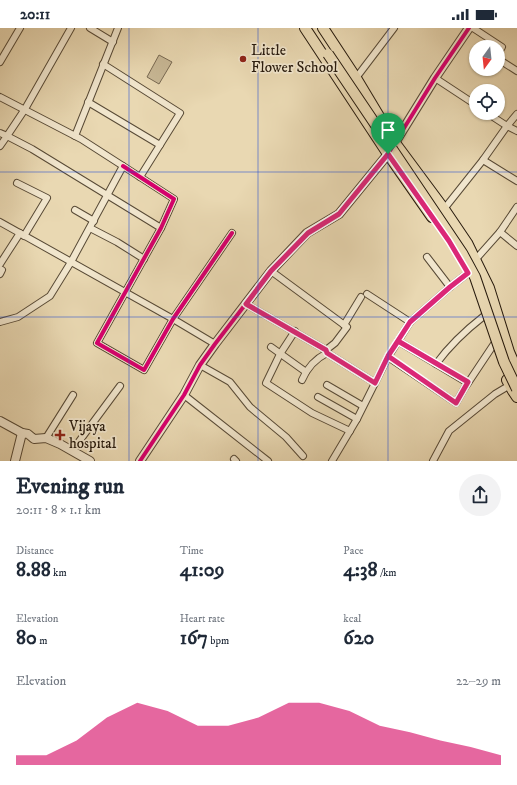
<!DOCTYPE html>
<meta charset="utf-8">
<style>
:root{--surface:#fff;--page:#f2f2f3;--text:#1f2937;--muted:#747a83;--accent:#db2777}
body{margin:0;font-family:"IM FELL DW Pica",serif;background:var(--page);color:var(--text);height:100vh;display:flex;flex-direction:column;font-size:15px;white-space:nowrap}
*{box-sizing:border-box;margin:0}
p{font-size:13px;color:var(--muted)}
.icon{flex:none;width:22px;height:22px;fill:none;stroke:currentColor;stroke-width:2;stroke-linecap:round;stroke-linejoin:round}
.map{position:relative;height:433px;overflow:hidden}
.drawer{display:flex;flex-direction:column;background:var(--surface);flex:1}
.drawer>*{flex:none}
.needle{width:26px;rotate:195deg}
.buttons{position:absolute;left:469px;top:12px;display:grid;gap:8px}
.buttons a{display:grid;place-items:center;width:36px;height:36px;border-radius:50%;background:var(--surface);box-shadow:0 1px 3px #0004;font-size:20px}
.pin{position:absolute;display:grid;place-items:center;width:34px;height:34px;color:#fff;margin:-41px -17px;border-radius:50% 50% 50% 0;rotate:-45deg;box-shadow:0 0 4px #0007}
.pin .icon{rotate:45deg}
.round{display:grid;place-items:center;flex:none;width:42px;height:42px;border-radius:21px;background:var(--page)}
.head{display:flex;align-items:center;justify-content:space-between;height:68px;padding:0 16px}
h1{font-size:22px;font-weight:700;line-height:30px}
.stats{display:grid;grid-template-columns:repeat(3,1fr);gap:6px;height:68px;padding:4px 16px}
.stats div{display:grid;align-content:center}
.stats b{font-size:20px;font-weight:700}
.stats small{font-size:11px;font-weight:400}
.stats p{font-size:11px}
.chart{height:112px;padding:8px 16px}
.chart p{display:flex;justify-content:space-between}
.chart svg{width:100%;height:72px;margin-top:4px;fill:var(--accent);opacity:.7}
.status{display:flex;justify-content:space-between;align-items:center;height:28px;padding:0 20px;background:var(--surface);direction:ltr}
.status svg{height:11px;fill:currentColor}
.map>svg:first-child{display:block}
.green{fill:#c8b896;stroke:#786952}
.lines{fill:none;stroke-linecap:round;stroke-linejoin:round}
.minor-casing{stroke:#584a36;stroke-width:8}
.tertiary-casing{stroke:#584a36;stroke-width:10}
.primary-casing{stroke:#271a0d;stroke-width:12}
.minor{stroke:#f1e6cd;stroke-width:6}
.tertiary{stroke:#f1e6cd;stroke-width:8}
.primary{stroke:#e9d8b2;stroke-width:10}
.primary-bridge-casing{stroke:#271a0d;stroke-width:12;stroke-linecap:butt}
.primary-bridge{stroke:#e9d8b2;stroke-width:10}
.cycleway-casing{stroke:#f1e6cd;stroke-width:6}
.cycleway{stroke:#d6006c;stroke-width:4}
.route-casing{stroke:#fff;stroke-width:8}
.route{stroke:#db2777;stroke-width:5}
.grid{fill:none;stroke:#1d4ed8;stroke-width:1;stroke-opacity:0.55}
.poi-dot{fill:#8f2418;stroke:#f1e6cd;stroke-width:1.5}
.labels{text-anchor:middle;stroke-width:3.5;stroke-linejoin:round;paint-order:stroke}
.poi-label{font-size:15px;fill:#271a0d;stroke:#f1e6cd;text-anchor:start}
</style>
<div class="status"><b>20:11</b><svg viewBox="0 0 49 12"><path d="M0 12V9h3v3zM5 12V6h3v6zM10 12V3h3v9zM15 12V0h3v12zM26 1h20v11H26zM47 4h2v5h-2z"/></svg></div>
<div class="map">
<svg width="517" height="433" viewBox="0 0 517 433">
<rect width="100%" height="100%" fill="#e9d8b2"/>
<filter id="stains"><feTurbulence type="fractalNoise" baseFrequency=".005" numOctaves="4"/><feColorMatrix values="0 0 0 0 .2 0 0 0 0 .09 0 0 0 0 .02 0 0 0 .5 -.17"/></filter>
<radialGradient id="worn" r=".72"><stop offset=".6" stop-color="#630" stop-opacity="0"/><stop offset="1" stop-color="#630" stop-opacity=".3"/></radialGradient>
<!-- green -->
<path class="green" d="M159,27L172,34L159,56L147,49Z"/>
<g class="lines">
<defs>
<g id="minor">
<path d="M90,0L113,14"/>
<path d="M473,0L502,19L498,26"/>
<path d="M498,31L517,43"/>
<path d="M0,34L20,0"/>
<path d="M103,36L180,85L140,149"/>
<path d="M356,50L394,0"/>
<path d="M435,50L476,77"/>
<path d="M0,69L81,111L123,138L71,234L50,268L18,289L0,294"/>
<path d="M88,74L160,117"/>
<path d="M487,85L507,98L517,103"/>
<path d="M0,105L7,108L25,81L71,0"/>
<path d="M75,108L118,0"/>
<path d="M0,118L7,108L32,121L161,200"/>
<path d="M483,132L517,153"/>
<path d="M123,138L174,171L161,200L97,315L144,342L173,291L232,205"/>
<path d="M17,155L47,170L24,208"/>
<path d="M444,181L483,132L507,98L517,86"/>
<path d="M75,182L94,193"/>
<path d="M0,194L173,291L215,316"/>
<path d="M90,200L117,214L144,231"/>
<path d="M500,204L517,218"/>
<path d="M427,229L450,259"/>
<path d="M476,231L500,204L517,179"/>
<path d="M0,236L20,205"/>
<path d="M0,241L2,242L0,246"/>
<path d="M271,243L347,299L335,315L326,322"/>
<path d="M367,266L410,294"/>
<path d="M246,276L326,322L327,325L375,355"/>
<path d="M344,297L361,269"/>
<path d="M295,303L280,326L266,355L312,385L350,403"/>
<path d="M398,313L468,355"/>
<path d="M271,319L306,344"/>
<path d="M388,329L456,375L464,361L494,316"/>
<path d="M436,336C450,317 466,302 484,288"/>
<path d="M200,337L230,354L250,379L286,409L303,428"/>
<path d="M302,352C307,340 315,331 327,325"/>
<path d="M327,357L363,378"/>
<path d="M184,367L268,433"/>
<path d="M318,369L357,391"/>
<path d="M46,410L73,367"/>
<path d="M72,423L120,358"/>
<path d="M234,431L236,433"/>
<path d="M332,433L357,391L388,329L410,294L450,259L468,245"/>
<path d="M433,433L449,403L495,366L510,357"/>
</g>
<g id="tertiary">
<path d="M0,393L22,405L28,406L34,411L46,410L60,416L90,433"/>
<path d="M15,433L22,405"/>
<path d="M140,433L184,367L200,337L215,316L271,243L307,205L339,186L388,126L435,50L469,0"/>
</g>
<g id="primary">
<path d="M305,0L388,126L432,189"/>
<path d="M323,0L356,50L395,115L444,181L467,215L489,260L509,324L517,342"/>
<path d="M507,352L513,363L517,369"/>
</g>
</defs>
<!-- minor casing -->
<use href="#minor" class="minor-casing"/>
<!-- tertiary casing -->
<use href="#tertiary" class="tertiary-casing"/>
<!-- primary casing -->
<use href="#primary" class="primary-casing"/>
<!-- minor -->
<use href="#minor" class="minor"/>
<!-- tertiary -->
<use href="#tertiary" class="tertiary"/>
<!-- primary -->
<use href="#primary" class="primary"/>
<defs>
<path id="primary-bridge" d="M328,26L462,225L475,249L504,334L517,361"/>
</defs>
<!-- primary-bridge casing -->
<use href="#primary-bridge" class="primary-bridge-casing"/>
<!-- primary-bridge -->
<use href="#primary-bridge" class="primary-bridge"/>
<defs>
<g id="cycleway">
<path d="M123,138L174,171L161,200L97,315L144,342L173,291L232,205"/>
<path d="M140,433L184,367L200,337L215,316L271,243L307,205L339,186L388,126L435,50L469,0"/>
</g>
</defs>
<!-- cycleway casing -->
<use href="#cycleway" class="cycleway-casing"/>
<!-- cycleway -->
<use href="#cycleway" class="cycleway"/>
</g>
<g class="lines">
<defs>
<path id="route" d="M388,126L339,186L308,205L271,243L246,276L326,322L327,325L375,355L388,328L398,313L468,354L456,375L388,328L410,294L450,259L468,245L449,213L388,126"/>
</defs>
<!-- route casing -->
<use href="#route" class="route-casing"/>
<!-- route -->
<use href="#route" class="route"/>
</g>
<!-- grid -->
<path class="grid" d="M129,0V433M258,0V433M388,0V433M0,144H517M0,289H517"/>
<!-- markers -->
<g class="poi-dot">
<circle cx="243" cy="31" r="4"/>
<path d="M58 401h4v4h4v4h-4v4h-4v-4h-4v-4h4z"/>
</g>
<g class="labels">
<!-- poi labels -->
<g class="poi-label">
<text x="251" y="27">Little<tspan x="251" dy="17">Flower School</tspan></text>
<text x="69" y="403">Vijaya<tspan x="69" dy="17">hospital</tspan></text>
</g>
</g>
<rect width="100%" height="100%" filter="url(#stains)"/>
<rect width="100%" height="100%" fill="url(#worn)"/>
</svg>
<div class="buttons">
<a><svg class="needle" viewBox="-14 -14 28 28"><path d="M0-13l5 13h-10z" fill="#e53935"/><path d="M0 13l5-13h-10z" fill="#747a83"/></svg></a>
<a><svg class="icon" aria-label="locate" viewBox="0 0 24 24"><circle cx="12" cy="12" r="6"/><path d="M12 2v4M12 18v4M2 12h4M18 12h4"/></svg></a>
</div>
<div class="pin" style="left:388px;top:126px;background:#1e9e55"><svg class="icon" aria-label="arrive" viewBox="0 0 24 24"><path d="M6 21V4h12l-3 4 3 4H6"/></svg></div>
</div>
<section class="drawer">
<div class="head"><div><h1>Evening run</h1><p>20:11 · 8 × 1.1 km</p></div><a class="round"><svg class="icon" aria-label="share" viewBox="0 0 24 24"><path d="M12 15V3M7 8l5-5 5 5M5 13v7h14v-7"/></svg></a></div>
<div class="stats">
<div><p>Distance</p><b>8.88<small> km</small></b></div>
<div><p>Time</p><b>41:09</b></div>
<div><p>Pace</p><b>4:38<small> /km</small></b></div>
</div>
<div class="stats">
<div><p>Elevation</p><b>80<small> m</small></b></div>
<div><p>Heart rate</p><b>167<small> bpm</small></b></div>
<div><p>kcal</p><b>620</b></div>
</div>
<div class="chart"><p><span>Elevation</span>22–29 m</p>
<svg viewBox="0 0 160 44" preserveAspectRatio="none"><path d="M0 44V38L10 38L20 29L30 15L40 6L50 11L60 20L70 20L80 15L90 6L100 6L110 11L120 20L130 24L140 29L150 33L160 38V44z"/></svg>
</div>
</section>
